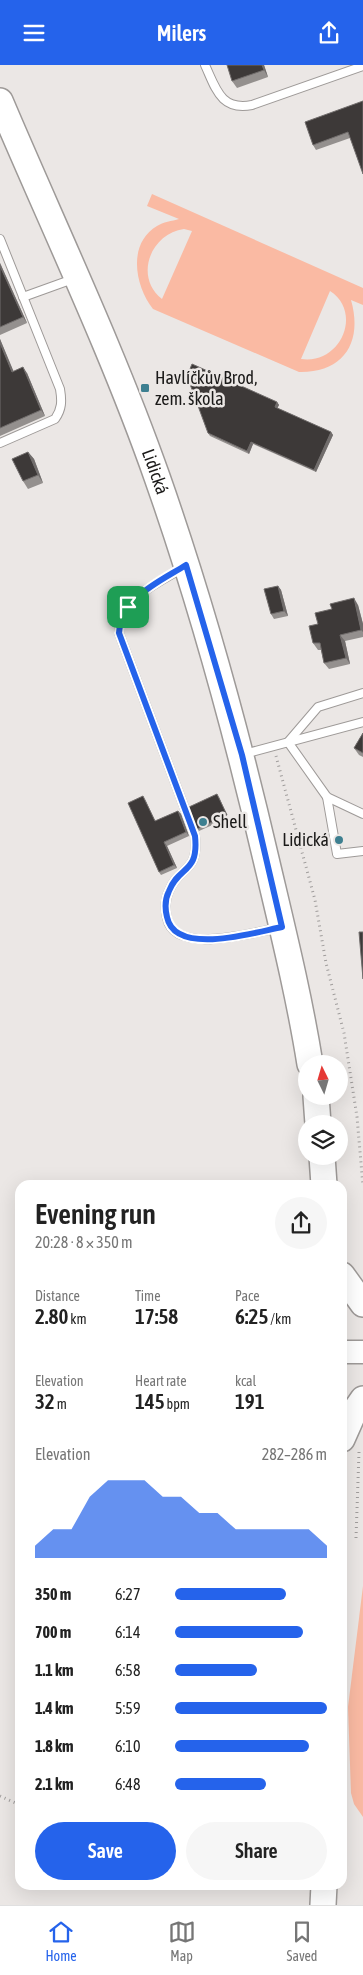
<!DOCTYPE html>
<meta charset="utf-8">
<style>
:root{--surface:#fff;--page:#f6f6f6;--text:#222;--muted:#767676;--line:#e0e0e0;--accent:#2563eb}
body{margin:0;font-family:"Asap Condensed",sans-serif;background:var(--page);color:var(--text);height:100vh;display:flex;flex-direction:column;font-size:19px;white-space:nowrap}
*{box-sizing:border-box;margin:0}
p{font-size:16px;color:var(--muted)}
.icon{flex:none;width:28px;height:28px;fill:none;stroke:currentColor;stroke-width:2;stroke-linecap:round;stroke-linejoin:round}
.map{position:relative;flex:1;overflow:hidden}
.panel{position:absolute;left:15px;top:1115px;width:332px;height:710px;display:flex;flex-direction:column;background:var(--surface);border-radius:15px;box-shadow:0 5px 20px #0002}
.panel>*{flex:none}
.needle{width:32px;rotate:355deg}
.tools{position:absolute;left:298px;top:990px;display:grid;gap:10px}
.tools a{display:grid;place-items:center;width:50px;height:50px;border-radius:50%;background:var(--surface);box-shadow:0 5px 20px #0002;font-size:25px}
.pin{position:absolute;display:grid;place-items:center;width:42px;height:42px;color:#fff;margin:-21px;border-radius:10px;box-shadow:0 2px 8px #0006}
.round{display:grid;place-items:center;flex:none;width:52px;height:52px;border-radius:26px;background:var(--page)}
.headline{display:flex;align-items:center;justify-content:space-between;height:85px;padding:0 20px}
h1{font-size:28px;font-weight:600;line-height:38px}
.metrics{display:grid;grid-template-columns:repeat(3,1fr);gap:8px;height:85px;padding:5px 20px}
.metrics div{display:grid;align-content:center}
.metrics b{font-size:21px;font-weight:600}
.metrics small{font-size:14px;font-weight:400}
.metrics p{font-size:14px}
.chart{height:140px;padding:10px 20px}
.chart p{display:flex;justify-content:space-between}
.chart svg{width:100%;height:90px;margin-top:5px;fill:var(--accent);opacity:.7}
.button{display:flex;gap:10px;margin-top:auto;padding:10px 20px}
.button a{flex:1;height:58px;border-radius:30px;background:var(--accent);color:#fff;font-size:20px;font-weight:600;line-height:58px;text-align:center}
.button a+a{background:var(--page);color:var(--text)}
ul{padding:0 20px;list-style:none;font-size:16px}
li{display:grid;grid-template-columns:80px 60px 1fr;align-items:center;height:38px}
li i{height:12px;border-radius:6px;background:var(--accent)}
header{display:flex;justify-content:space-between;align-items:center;height:65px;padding:0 20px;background:var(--accent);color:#fff;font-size:22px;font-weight:600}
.tabs{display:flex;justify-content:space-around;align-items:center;height:70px;border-top:1px solid var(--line);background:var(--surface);font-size:14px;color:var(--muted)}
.tabs a{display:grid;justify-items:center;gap:2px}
.tabs .on{color:var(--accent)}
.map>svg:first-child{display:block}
.green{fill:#fabaa3;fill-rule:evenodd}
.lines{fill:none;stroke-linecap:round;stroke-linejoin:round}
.lane-casing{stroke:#9e9a98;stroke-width:10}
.secondary-casing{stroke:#9e9a98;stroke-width:25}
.primary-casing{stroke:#9e9a98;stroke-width:28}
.path{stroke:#a09d9c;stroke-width:3;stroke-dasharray:1 4;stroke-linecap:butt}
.lane{stroke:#fff;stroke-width:8}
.secondary{stroke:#fff;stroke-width:22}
.primary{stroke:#fff;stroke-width:25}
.wall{fill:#94908e}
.shaded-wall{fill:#716d6c}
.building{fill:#3d3938;stroke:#716d6c}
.route-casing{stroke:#fff;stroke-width:10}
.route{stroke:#2563eb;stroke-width:6}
.poi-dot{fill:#3d7f90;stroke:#ebe7e5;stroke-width:2}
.labels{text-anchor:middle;stroke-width:5;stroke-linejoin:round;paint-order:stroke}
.poi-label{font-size:18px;fill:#1b1a19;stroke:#ebe7e5;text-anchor:start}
.street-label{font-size:18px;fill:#1b1a19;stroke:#ebe7e5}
</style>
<header><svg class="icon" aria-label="menu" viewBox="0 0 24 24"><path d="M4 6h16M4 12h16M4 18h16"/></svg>Milers<svg class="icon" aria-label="share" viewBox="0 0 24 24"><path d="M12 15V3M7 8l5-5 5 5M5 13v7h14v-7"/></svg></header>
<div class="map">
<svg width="363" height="1840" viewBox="0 0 363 1840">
<rect width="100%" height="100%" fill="#ebe7e5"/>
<!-- green -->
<g class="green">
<path d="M152,129L363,223V240L351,235C363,277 344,308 299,307L153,244C135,221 127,179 157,161C163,157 172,156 179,154L147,141ZM184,164L192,166L162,234C134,212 150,169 184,164ZM330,226C363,247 341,300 301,294Z"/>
<path d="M363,1521V1752L354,1739L351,1728L348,1642Z"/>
</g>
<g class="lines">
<defs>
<g id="lane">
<path d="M205,0C216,24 221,46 252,40L363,1"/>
<path d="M0,174L60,324C62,336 62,344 55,354L0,378"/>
<path d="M23,232L73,214"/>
<path d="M183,503C155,519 122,533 119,568L195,771C199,809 179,800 169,826C165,834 165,844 167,853C175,891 253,867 279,863"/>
<path d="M363,628L318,642L288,677L327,732L363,749"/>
<path d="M244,689L363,657"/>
<path d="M327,732L337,789L363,786"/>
</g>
<path id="secondary" d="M342,1287H363"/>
<g id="primary">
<path id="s1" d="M0,36C53,161 112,284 157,412C201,537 236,665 266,794C282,862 299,930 310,999"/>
<path d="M316,1031L318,1059"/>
<path d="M322,1091L324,1120"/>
<path d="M342,1210L363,1239"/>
<path d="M342,1374L354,1347L363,1334"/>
<path d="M323,1840L324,1820"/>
</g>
</defs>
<!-- lane casing -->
<use href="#lane" class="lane-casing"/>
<!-- secondary casing -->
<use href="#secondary" class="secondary-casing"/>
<!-- primary casing -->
<use href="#primary" class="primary-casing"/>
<!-- path -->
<g class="path">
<path d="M276,691L315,835L326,898L344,968L357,1052L363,1121"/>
<path d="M356,1473L359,1387"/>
<path d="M0,1731L20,1740"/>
<path d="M278,1820L303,1822"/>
</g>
<!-- lane -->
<use href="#lane" class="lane"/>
<!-- secondary -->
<use href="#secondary" class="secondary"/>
<!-- primary -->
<use href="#primary" class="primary"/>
</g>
<!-- wall -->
<g class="wall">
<path d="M264,0L268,12L237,23L232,16Z"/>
<path d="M363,36L350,73L316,85L313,80Z"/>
<path d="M0,198L27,258L0,270Z"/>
<path d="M0,274L13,306L27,308L45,351L0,371Z"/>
<path d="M277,337L279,340L277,343L331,367L333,370L316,407L253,379L249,389L210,371L208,368Z"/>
<path d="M28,387L34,394L43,418L28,424L23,416Z"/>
<path d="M278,521L281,525L288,551L274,554L271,549Z"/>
<path d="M358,540L363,559V572L345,576L350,599L329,604L324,598L321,585H318L313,578L318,559Z"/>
<path d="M363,668V692L359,690L354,683Z"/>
<path d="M219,732L228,753L199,766L197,764Z"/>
<path d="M145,734L155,756L178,746L181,749L189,771L167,781L177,803L161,810L159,807Z"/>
</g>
<!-- shaded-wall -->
<g class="shaded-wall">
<path d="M262,0H264L268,12L264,5Z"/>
<path d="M0,198L27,258L23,252L0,201Z"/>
<path d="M0,274L16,312L12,307L0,278Z"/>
<path d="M23,302L27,308L45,351L41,345Z"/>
<path d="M277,337L279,340L277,344L275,342Z"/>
<path d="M331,367L333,370L316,407L314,405Z"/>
<path d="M251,377L253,379L249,389L247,386Z"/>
<path d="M28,387L34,394L43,418L38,410Z"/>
<path d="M278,521L281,525L288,551L284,546Z"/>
<path d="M354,533L358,540L363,559V567L361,565Z"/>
<path d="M340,570L345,576L350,599L346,593Z"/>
<path d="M178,746L181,749L189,771L186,767Z"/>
<path d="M164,777L167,781L177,803L174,800Z"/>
</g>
<!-- building -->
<g class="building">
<path d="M227,0H262L264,5L232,16Z"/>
<path d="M363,36V109L348,67L313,80L305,57Z"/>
<path d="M0,201L23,252L0,262Z"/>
<path d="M0,278L12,307L23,302L41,345L0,363Z"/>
<path d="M192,299L277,337L275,342L331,367L314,405L251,377L247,386L208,368L187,311Z"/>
<path d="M28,387L38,410L23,416L12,394Z"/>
<path d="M278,521L284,546L271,549L264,524Z"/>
<path d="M354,533L361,565L340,570L346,593L324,598L320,578H313L309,561L318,559L315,548L332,544L330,539Z"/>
<path d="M363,668V688L354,683Z"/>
<path d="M217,729L227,750L197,764L189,742Z"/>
<path d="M143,731L155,756L178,746L186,767L164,777L174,800L159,807L128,738Z"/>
<path d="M359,867H363V914Z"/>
</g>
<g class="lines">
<defs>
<path id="route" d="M186,500L242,690L282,862C256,867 175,892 167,852C165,844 165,834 169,826C179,800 199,809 195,771L119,568C122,532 159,517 186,500Z"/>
</defs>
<!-- route casing -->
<use href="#route" class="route-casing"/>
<!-- route -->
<use href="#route" class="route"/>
</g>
<!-- markers -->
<g class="poi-dot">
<rect x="140" y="318" width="10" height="10" rx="2.5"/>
<circle cx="203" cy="757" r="5"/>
<circle cx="339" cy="775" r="5"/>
</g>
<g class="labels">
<!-- poi labels -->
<g class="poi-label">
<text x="155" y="319">Havlíčkův Brod,<tspan x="155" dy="21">zem. škola</tspan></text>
<text x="213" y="763">Shell</text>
<text x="329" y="781" text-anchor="end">Lidická</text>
</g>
<!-- street labels -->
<g class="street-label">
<text dy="6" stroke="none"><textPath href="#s1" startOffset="402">Lidická</textPath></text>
</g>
</g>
</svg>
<div class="tools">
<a><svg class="needle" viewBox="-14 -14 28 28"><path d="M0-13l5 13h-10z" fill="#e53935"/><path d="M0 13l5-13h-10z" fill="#767676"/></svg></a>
<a><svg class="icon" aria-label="layers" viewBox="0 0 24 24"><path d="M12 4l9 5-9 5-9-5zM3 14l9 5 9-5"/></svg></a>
</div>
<div class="pin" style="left:128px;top:542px;background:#1e9e55"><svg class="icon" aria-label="arrive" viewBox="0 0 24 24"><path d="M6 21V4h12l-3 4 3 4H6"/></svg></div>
<section class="panel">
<div class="headline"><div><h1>Evening run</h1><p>20:28 · 8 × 350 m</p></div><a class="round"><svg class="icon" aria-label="share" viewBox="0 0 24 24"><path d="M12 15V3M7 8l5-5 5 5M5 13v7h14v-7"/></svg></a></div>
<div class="metrics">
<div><p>Distance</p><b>2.80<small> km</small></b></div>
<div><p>Time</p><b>17:58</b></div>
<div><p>Pace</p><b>6:25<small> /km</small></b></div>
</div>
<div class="metrics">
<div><p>Elevation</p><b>32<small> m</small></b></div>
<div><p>Heart rate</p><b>145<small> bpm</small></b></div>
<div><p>kcal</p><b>191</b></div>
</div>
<div class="chart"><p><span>Elevation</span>282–286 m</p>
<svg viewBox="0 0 160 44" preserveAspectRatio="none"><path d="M0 44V38L10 30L20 30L30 14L40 6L50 6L60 6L70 14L80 14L90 22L100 22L110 30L120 30L130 30L140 30L150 30L160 38V44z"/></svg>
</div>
<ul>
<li><b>350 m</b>6:27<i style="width:73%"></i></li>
<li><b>700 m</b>6:14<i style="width:84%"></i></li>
<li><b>1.1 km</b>6:58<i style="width:54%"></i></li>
<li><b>1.4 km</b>5:59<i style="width:100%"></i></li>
<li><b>1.8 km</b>6:10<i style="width:88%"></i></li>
<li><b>2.1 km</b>6:48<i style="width:60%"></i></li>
</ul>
<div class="button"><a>Save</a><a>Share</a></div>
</section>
</div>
<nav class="tabs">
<a class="on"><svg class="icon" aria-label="home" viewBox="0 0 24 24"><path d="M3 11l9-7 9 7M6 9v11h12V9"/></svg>Home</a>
<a><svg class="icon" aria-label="map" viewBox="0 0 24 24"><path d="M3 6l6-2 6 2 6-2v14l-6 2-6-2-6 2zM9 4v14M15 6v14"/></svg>Map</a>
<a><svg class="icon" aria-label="saved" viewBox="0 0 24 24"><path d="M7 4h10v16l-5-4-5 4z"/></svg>Saved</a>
</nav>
